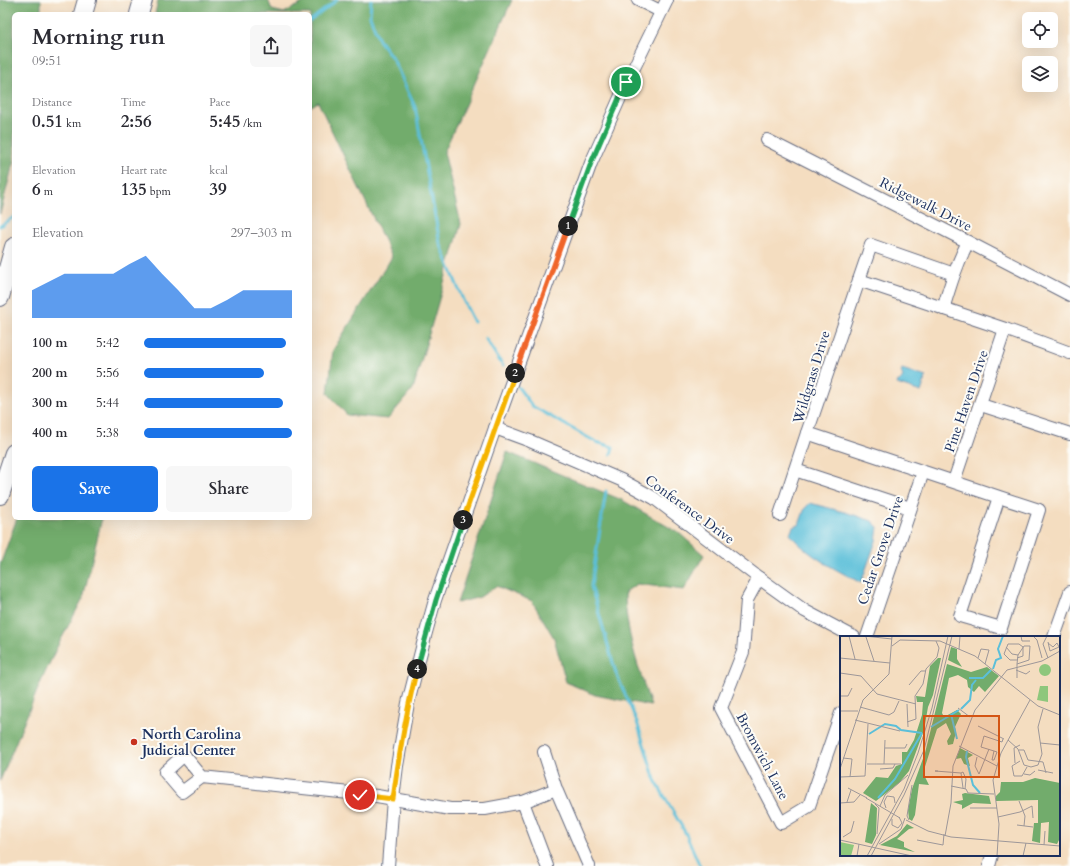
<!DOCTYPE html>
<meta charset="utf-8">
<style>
:root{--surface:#fff;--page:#f7f7f7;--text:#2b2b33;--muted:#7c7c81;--accent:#1a73e8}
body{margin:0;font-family:Cardo,serif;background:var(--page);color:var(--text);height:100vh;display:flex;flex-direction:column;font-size:15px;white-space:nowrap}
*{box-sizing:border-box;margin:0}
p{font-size:13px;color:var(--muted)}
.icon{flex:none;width:22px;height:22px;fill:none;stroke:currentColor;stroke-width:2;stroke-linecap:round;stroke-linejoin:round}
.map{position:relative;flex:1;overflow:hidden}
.details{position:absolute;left:12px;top:12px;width:300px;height:508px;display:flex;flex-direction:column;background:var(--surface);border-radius:6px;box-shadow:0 4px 16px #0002}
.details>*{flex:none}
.fabs{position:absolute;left:1022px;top:12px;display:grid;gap:8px}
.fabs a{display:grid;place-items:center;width:36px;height:36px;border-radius:6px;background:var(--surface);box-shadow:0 4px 16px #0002;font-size:20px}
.pin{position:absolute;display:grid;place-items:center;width:34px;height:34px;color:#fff;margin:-17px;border:2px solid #fff;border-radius:50%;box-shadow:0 1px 4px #0007}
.km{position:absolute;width:20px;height:20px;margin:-10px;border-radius:50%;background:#222;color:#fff;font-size:11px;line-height:20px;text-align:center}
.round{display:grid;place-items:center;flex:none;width:42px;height:42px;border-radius:6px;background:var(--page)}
.summary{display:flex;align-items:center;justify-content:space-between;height:68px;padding:0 20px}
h1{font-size:22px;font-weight:700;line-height:30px}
.stats{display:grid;grid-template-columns:repeat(3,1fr);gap:6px;height:68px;padding:4px 20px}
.stats div{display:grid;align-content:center}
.stats b{font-size:17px;font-weight:700}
.stats small{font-size:11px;font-weight:400}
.stats p{font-size:11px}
.chart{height:112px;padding:8px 20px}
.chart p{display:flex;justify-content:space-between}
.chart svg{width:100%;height:72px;margin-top:4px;fill:var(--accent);opacity:.7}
.primary-button{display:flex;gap:8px;margin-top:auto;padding:8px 20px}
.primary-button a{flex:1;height:46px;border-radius:6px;background:var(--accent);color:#fff;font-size:16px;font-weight:700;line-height:46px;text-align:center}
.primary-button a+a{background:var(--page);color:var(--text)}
ul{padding:0 20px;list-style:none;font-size:13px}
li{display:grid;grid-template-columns:64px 48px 1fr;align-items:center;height:30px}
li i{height:10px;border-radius:5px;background:var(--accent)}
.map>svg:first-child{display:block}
.forest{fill:#72ac6c;stroke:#466e65}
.water{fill:#5bbfd9;stroke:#3b779c}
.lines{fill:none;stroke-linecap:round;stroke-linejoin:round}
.stream{stroke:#5bbfd9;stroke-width:3}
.minor-casing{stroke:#676c80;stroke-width:14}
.highway-casing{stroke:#676c80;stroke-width:20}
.minor{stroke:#fff;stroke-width:12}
.highway{stroke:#fff;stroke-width:18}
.split-1-casing{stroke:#fff;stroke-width:8}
.split-2-casing{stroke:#fff;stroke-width:8}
.split-3-casing{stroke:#fff;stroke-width:8}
.split-4-casing{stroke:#fff;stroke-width:8}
.split-5-casing{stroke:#fff;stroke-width:8}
.split-1{stroke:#22a559;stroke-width:5}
.split-2{stroke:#f0652b;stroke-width:5}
.split-3{stroke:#f5b400;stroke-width:5}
.split-4{stroke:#22a559;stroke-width:5}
.split-5{stroke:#f5b400;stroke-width:5}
.poi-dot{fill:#c8321e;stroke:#fdfcf7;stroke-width:1.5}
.labels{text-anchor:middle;stroke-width:4;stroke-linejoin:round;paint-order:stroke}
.street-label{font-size:14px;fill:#1b2f5e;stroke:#fdfcf7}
.poi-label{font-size:14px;font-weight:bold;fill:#1b2f5e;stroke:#fdfcf7;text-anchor:start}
.inset-river{fill:none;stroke:#5bbfd9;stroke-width:2}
.inset-road{fill:none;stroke:#9d9799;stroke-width:1}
.view{fill:#d45514;fill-opacity:0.15;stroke:#d45514;stroke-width:2}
.inset-edge{fill:none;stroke:#1b2f5e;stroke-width:2}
</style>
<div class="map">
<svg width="1070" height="866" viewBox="0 0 1070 866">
<rect width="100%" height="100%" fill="#fdfcf7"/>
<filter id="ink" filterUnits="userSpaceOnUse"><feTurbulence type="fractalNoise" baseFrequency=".025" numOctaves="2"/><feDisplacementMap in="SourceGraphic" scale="8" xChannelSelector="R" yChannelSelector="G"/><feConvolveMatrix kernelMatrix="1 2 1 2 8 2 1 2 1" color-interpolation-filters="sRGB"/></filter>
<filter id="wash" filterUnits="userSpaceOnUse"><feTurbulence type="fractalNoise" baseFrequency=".012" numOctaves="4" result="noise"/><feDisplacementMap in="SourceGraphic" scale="16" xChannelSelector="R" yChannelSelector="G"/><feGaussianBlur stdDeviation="0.9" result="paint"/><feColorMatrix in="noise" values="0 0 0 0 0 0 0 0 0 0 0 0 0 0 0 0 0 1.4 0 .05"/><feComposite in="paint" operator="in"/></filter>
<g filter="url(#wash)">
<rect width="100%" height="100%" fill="#f4ddc0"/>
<!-- forest -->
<g class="forest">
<path d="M0,0H41V14H14V160L0,214Z"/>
<path d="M158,0H268L272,10L284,13L308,0H512L444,152L461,224L413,389L388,419L347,415L328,393L333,350L392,257L318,102L310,107V14H155Z"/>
<path d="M507,452L622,500L679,533L704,555L684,590L637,584L625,592C625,631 639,669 651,706L595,695L566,682L554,638L532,601L496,586L480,597L457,603Z"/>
<path d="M17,518H102L83,598L56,649L39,686L0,781V565Z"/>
</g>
<!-- water -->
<g class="water">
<path d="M902,369L926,377L921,392L897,384L898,381H900L903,376L901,372Z"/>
<path d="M810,503L848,513L872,521L878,527L876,541L861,583C837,570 807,556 790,534L793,527L799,525L805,508Z"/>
</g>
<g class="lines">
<!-- stream -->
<g class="stream">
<path d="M371,0L370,16L379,40L393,59L415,107L440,243L463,300L474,322"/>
<path d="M310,21L337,0"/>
<path d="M0,226L14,217"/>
<path d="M485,338L503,366"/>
<path d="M518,387L532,406L596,442L613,447L611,454"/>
<path d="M606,491L591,586L616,673L637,722L655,780L686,834L700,866"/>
</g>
</g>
</g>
<g filter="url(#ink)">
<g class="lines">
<defs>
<g id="minor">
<path d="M638,0L660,11"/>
<path d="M767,140L968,242L1070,295"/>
<path d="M859,280L871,245L954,274"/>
<path d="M943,309C950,286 957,263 968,242"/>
<path d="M981,405L1070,434"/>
<path d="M495,428L530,441L621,480L654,498L759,578L805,611L854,637"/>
<path d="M795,470L910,508"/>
<path d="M954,481L1005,329"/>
<path d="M999,497L1039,510L1001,628L960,616L999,497L807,433L859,280L1005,329L1070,353"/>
<path d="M780,515L807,433"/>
<path d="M759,578L747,600L743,652L721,708L781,823L809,806L841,713"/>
<path d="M867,637L923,472"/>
<path d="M1054,637L1070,592"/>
<path d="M544,752L556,789"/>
<path d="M202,777L182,792L165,772L184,755L202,777L377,796L450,809H485L523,802L547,866"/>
<path d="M523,802L556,789L589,866"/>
<path d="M388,866L393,799L397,766L408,703L425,636L435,600L495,428L591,163L627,82L667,0"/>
<path d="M989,866L992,855"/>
</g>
<g id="highway">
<path d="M83,14L87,0"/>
<path d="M139,14L143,0"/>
<path d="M0,297L14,247"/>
<path d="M0,495L14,453"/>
</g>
</defs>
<!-- minor casing -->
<use href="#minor" class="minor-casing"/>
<!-- highway casing -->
<use href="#highway" class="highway-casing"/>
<!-- minor -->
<use href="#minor" class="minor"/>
<!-- highway -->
<use href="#highway" class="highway"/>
</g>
</g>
<g class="lines" filter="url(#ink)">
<defs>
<path id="split-1" d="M568,226L591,163L626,82"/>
<path id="split-2" d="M515,373L568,226"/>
<path id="split-3" d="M463,520L515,373"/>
<path id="split-4" d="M417,669L436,600L463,520"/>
<path id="split-5" d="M360,795L393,799C399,755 406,712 417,669"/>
</defs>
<!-- split-1 casing -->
<use href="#split-1" class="split-1-casing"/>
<!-- split-2 casing -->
<use href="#split-2" class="split-2-casing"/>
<!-- split-3 casing -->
<use href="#split-3" class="split-3-casing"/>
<!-- split-4 casing -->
<use href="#split-4" class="split-4-casing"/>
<!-- split-5 casing -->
<use href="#split-5" class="split-5-casing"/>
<!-- split-1 -->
<use href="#split-1" class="split-1"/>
<!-- split-2 -->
<use href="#split-2" class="split-2"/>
<!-- split-3 -->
<use href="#split-3" class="split-3"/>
<!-- split-4 -->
<use href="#split-4" class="split-4"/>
<!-- split-5 -->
<use href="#split-5" class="split-5"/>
</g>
<!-- markers -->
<circle class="poi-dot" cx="134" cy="742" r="4"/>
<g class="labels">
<!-- street labels -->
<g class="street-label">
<text transform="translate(926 204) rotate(27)" y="5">Ridgewalk Drive</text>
<text transform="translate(811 377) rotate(-73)" y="5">Wildgrass Drive</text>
<text transform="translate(966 401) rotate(-71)" y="5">Pine Haven Drive</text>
<text transform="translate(690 509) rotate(36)" y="5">Conference Drive</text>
<text transform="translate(880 550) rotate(-71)" y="5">Cedar Grove Drive</text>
<text transform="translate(763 756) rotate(62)" y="5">Bromwich Lane</text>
</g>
<!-- poi labels -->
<g class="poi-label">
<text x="142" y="739">North Carolina<tspan x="142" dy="16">Judicial Center</tspan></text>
</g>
</g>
<!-- overview -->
<g transform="translate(840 636)">
<rect width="220" height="220" fill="#f4ddc0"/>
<path d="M199 34a6 6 0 1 1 12 0a6 6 0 1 1-12 0ZM200,50H208V66L197,64ZM0,206L14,209L11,220H0Z" fill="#8ec77c"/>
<path d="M111,11L117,13V23L122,31L108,24ZM98,22H101L93,59L88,71L84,94L69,135L59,147L36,165L23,157L36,141L48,142L56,130L62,128V116H67L74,104L82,79L83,66H77L76,60L85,61L90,30ZM107,28L131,36L147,31L159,40L145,56L139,50L134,56L128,51L127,44L118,39L109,42L102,77L104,81L117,74L121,78L115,91L116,96L113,108L108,109L107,105L111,98L106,87L97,93L83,137L89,149L79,148L75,179L72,185L69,183L68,174L72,153L85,117ZM120,112L133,119L128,122L130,130L124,128L121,122L116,123ZM195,142L220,147V202L217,208L208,206L209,186L201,187L200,207L192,205L194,187H198V164L156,165V160L160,156L161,146H183ZM125,157L149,160L151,168L133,167L122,173V169L113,166L123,164L122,158ZM31,167L37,172L36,199L32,208L25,206ZM67,188L74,192L69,193L57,203L64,206V211L75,216L40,209L57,200Z" fill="#72ac6c"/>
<path class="inset-river" d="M153,33L156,24L161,22L158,13L163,0M129,42H143L151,34M121,73L130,64L132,49L136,44M111,78L117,103M91,91L119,74M29,98L45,88L56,90L61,94L82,97M127,115L126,121L133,149L140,157M38,162L55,143L82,97"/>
<path class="inset-road" d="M9,0L15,23M24,0L52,3M181,0L182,5H190M193,0L197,4L202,22M207,0L203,8L208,22M26,1L34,25M208,6L210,15L219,11L217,7M208,7L213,11L217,7M52,10L60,4L100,5L135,20L198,70L220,79M166,11L172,18L178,19M119,13L120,0M0,22L50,27M138,22L141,13L149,14L145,28M177,24H170L164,18L168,8H179L183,11V20L177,22M177,28L189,24L190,10H184L178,19L177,28V42M176,34L186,38L190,35M0,37L21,40L37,58L76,68M69,49L81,35H86M0,60H8L12,52M67,68L68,91M20,71L49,79L54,76L59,65M118,72L130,81M0,75H18M15,84L60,95M67,86L76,83L75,60L83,48L86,33L97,21L99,12L96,5M138,90L164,103M168,104L178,113L184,129L191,131L198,129L202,118L198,91L203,73M200,107L220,109M119,110L157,130M45,112H65L67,108M179,114H184L188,124L203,126L206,137M137,121L135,130L139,138L149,113M3,122L12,123L10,141M220,123V142M152,124L154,115L141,111L144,100L162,106L163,103M152,124H154L157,116L154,115M180,125L172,130L174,140H182L187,131M175,127L174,112L180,109M27,128H61M44,128L45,104M0,133L23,64L49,38L52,0M40,133L53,132L55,128M198,134L213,137M98,135H95L121,137L123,152M121,137L123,136L126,143L125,153M184,138L190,139L195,135M0,141L25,140L28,88M111,150L126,153L128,157L154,158M8,152L27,162M26,162L60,182M179,165L185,180L184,190M7,166L11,154M0,167L14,166L20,159M35,168L39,172L37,198M40,170L45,159L68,139M46,172L44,166L47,160L54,161L55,167M130,172H157M158,181L180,176L192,170L193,182M52,183V189L58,192L62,187L59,181M66,184L88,195L111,201L220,210M69,184L67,180L72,149M177,189L193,191M105,200L111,167L113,130L135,74L167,34L202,25L220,15M3,201L11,196L14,185M0,204L72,220M77,204L103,209L104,198M39,208L61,193L65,182M204,209L205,195M17,220L19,208M27,220L64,153L78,117L92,72L108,0M31,220L64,159L84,114L112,0M157,220L159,188L153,144L161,117L190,64M183,220L186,207"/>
<path class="view" d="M84,80H159V141H84Z"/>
<rect width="220" height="220" class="inset-edge"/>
</g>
</svg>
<div class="fabs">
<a><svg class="icon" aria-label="locate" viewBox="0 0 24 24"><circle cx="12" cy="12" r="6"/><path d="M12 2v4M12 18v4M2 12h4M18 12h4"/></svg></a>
<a><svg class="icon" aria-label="layers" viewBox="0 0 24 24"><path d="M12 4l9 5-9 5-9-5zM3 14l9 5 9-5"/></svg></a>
</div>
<div class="pin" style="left:626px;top:82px;background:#1e9e55"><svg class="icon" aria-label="arrive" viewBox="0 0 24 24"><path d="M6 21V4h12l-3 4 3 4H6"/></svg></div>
<div class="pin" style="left:360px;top:795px;background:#d93025"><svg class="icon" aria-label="check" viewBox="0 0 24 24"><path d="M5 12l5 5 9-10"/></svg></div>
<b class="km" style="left:568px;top:226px">1</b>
<b class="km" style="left:515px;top:373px">2</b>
<b class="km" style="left:463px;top:520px">3</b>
<b class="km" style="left:417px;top:669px">4</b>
<section class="details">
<div class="summary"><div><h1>Morning run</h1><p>09:51</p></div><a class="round"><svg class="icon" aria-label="share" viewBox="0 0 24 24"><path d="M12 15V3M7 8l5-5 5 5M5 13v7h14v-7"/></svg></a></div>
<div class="stats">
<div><p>Distance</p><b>0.51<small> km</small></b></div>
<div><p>Time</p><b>2:56</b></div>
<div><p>Pace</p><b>5:45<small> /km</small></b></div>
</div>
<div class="stats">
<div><p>Elevation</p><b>6<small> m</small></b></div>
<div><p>Heart rate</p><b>135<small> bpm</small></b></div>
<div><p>kcal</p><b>39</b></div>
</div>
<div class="chart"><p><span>Elevation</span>297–303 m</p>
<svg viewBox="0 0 160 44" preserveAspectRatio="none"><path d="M0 44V27L10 22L20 17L30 17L40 17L50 17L60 11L70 6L80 17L90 27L100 38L110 38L120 33L130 27L140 27L150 27L160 27V44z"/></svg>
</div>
<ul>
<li><b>100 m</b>5:42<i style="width:96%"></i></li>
<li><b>200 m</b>5:56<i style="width:81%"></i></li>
<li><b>300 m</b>5:44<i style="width:94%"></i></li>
<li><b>400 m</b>5:38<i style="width:100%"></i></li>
</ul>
<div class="primary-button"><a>Save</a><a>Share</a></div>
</section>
</div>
